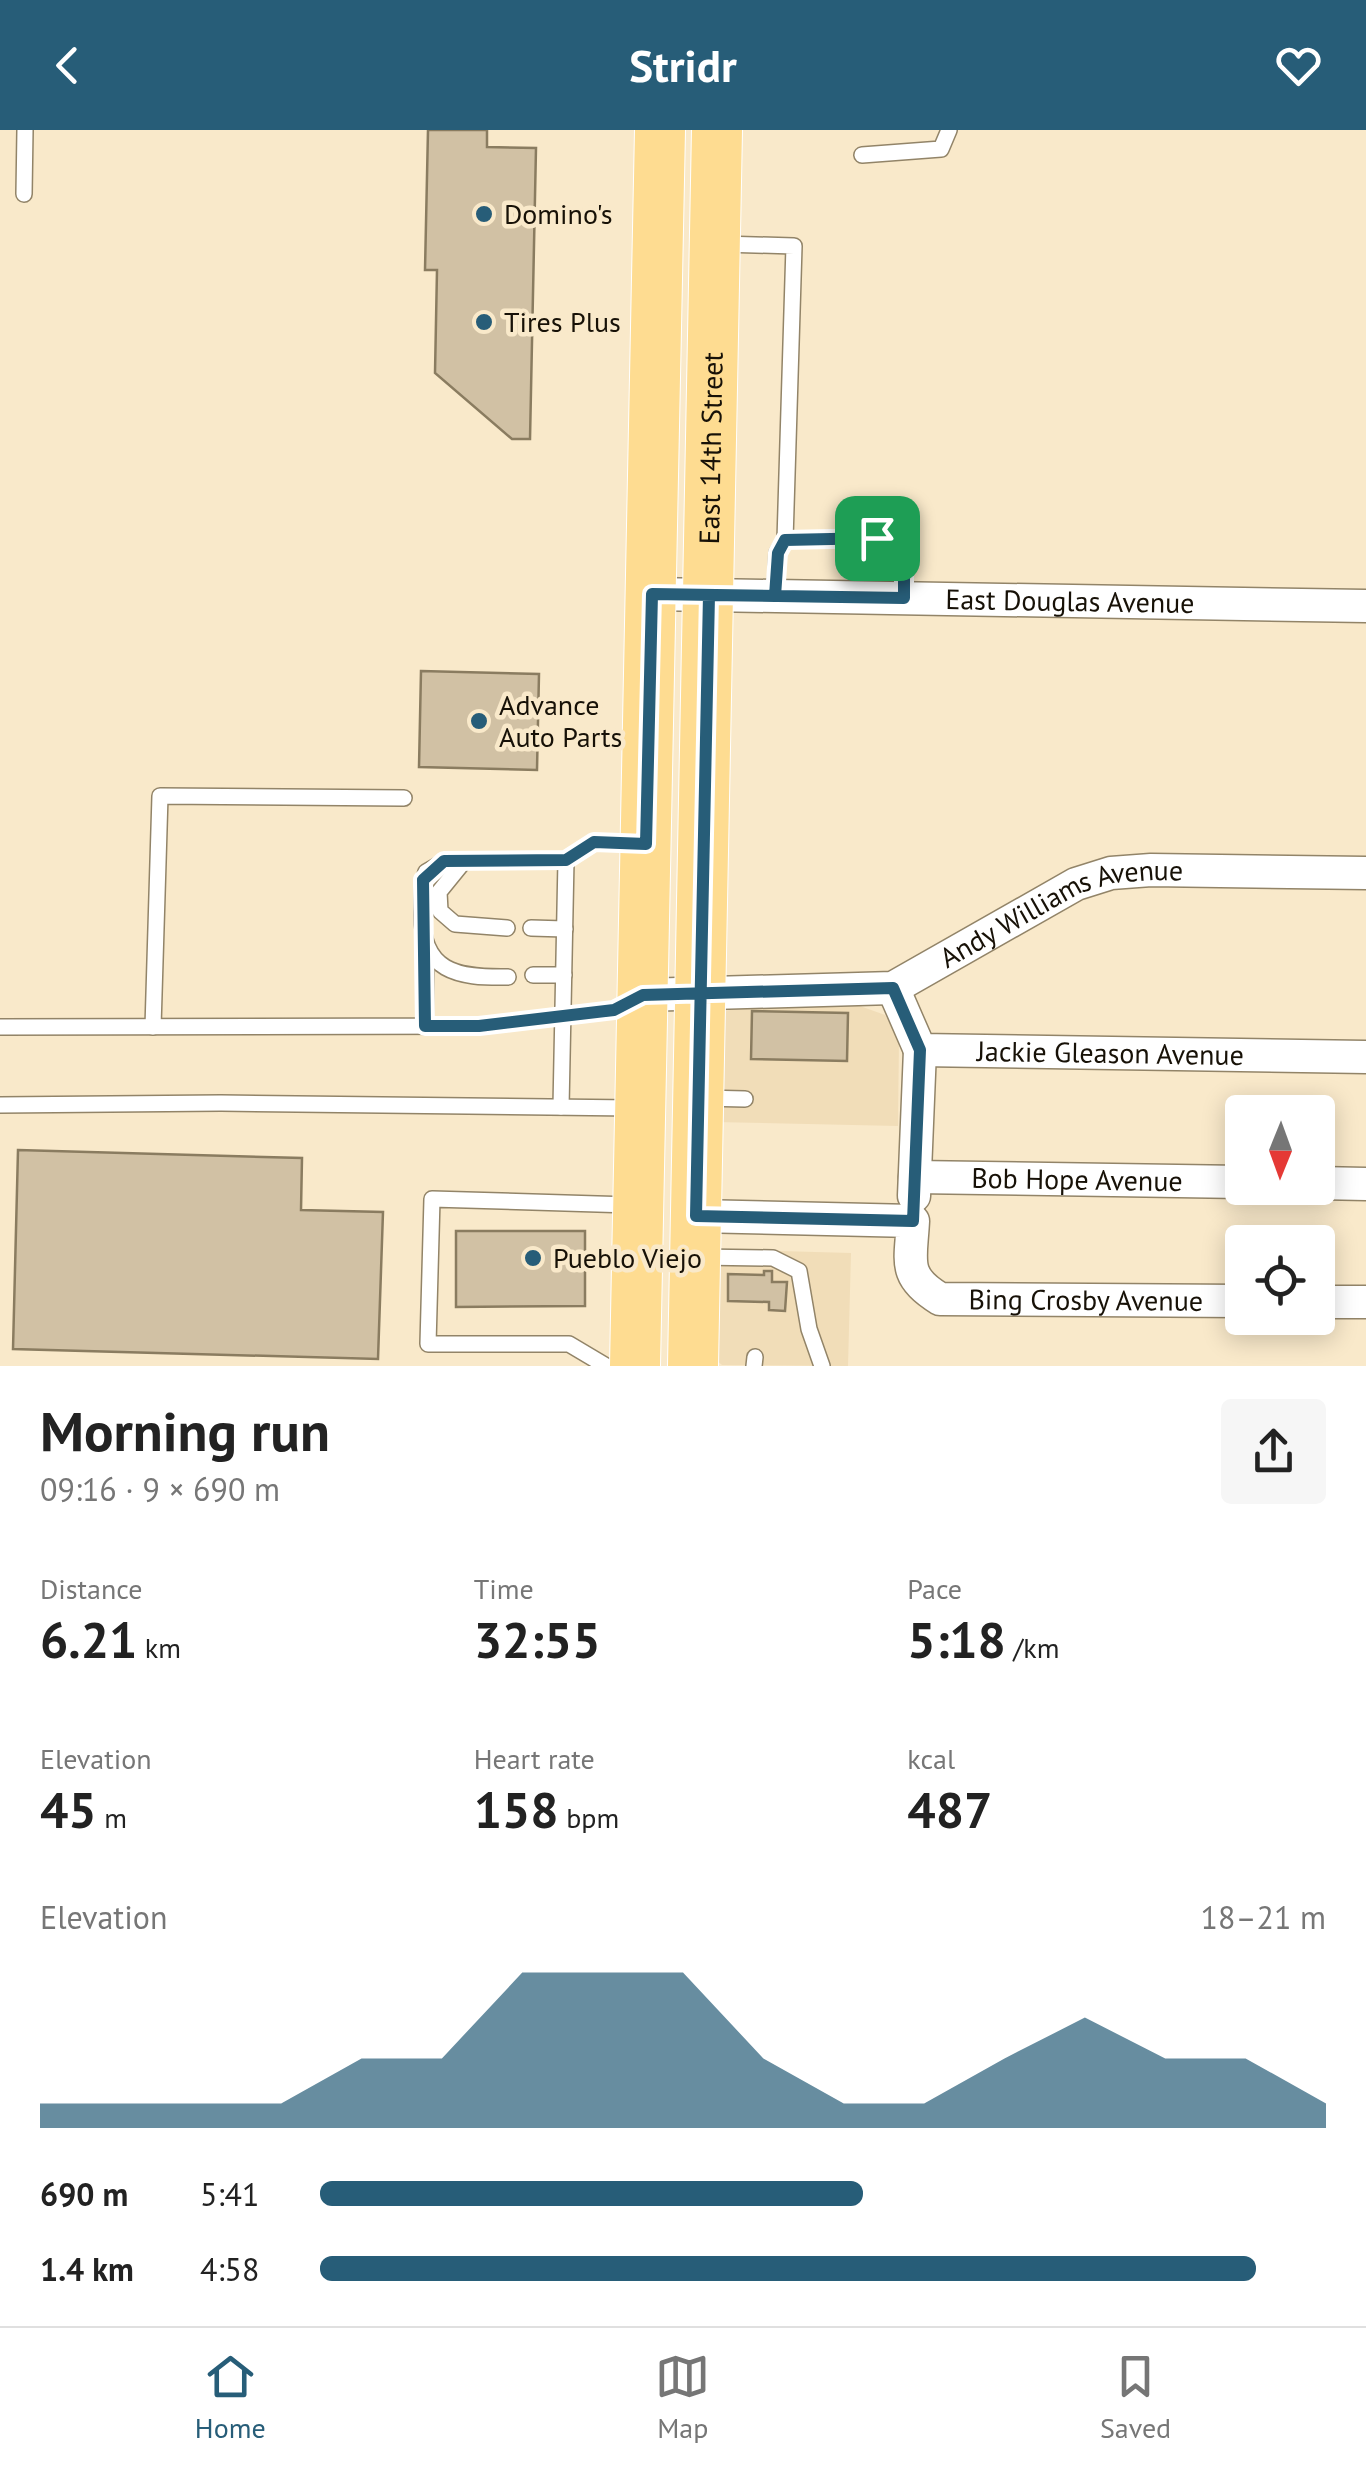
<!DOCTYPE html>
<meta charset="utf-8">
<style>
:root{--surface:#fff;--page:#f6f6f6;--text:#222;--muted:#767676;--line:#e0e0e0;--accent:#275d78}
body{margin:0;font-family:"PT Sans",sans-serif;background:var(--page);color:var(--text);height:100vh;display:flex;flex-direction:column;font-size:38px;white-space:nowrap}
*{box-sizing:border-box;margin:0}
p{font-size:32px;color:var(--muted)}
.icon{flex:none;width:55px;height:55px;fill:none;stroke:currentColor;stroke-width:2;stroke-linecap:round;stroke-linejoin:round}
.map{position:relative;height:1236px;overflow:hidden}
.details{display:flex;flex-direction:column;background:var(--surface);flex:1}
.details>*{flex:none}
.needle{width:65px;rotate:181deg}
.buttons{position:absolute;left:1225px;top:965px;display:grid;gap:20px}
.buttons a{display:grid;place-items:center;width:110px;height:110px;border-radius:10px;background:var(--surface);box-shadow:0 5px 25px #0003;font-size:50px}
.pin{position:absolute;display:grid;place-items:center;width:85px;height:85px;color:#fff;margin:-42px;border-radius:20px;box-shadow:0 5px 15px #0006}
.round{display:grid;place-items:center;flex:none;width:105px;height:105px;border-radius:10px;background:var(--page)}
.headline{display:flex;align-items:center;justify-content:space-between;height:170px;padding:0 40px}
h1{font-size:55px;font-weight:800;line-height:75px}
.figures{display:grid;grid-template-columns:repeat(3,1fr);gap:15px;height:170px;padding:10px 40px}
.figures div{display:grid;align-content:center}
.figures b{font-size:50px;font-weight:800}
.figures small{font-size:28px;font-weight:400}
.figures p{font-size:28px}
.chart{height:280px;padding:20px 40px}
.chart p{display:flex;justify-content:space-between}
.chart svg{width:100%;height:180px;margin-top:10px;fill:var(--accent);opacity:.7}
ul{padding:0 40px;list-style:none;font-size:32px}
li{display:grid;grid-template-columns:160px 120px 1fr;align-items:center;height:75px}
li i{height:25px;border-radius:12px;background:var(--accent)}
header{display:flex;justify-content:space-between;align-items:center;height:130px;padding:0 40px;background:var(--accent);color:#fff;font-size:45px;font-weight:800}
.dock{display:flex;justify-content:space-around;align-items:center;height:140px;border-top:2px solid var(--line);background:var(--surface);font-size:28px;color:var(--muted)}
.dock a{display:grid;justify-items:center;gap:5px}
.dock .on{color:var(--accent)}
.map>svg:first-child{display:block}
.built{fill:#f1ddb8}
.building{fill:#d1c1a4;stroke:#8a7c60;stroke-width:2.5}
.lines{fill:none;stroke-linecap:round;stroke-linejoin:round}
.service-casing{stroke:#928468;stroke-width:18}
.minor-casing{stroke:#928468;stroke-width:35}
.primary-casing{stroke:#fff;stroke-width:52}
.service{stroke:#fff;stroke-width:15}
.minor{stroke:#fff;stroke-width:32}
.primary{stroke:#fedc91;stroke-width:50}
.route-casing{stroke:#fff;stroke-width:20}
.route{stroke:#275d78;stroke-width:12}
.poi-dot{fill:#275d78;stroke:#f9e9ca;stroke-width:4}
.labels{text-anchor:middle;stroke-width:9;stroke-linejoin:round;paint-order:stroke}
.poi-label{font-size:28px;fill:#171107;stroke:#f9e9ca;text-anchor:start}
.street-label{font-size:28px;fill:#171107;stroke:#f9e9ca}
</style>
<header><svg class="icon" aria-label="back" viewBox="0 0 24 24"><path d="M15 5l-7 7 7 7"/></svg>Stridr<svg class="icon" aria-label="heart" viewBox="0 0 24 24"><path d="M12 20l-8-8c-3-5 5-10 8-4 3-6 11-1 8 4z"/></svg></header>
<div class="map">
<svg width="1366" height="1236" viewBox="0 0 1366 1236">
<rect width="100%" height="100%" fill="#f9e9ca"/>
<!-- built -->
<g class="built">
<path d="M747,874L860,876L885,885L899,908L898,996L713,992L724,882Z"/>
<path d="M710,1119L851,1123L848,1236L722,1235L716,1230Z"/>
</g>
<!-- building -->
<g class="building">
<path d="M428,0H487V17L536,18L530,309H512L435,243L437,140H425Z"/>
<path d="M421,541L539,544L537,640L419,637Z"/>
<path d="M752,881L848,883L847,931L751,929Z"/>
<path d="M18,1020L302,1028L301,1080L383,1082L378,1229L13,1219Z"/>
<path d="M456,1101H585V1176L456,1177Z"/>
<path d="M764,1141H772V1152H787L785,1181L769,1180V1172L728,1171V1144L764,1145Z"/>
</g>
<g class="lines">
<defs>
<g id="service">
<path d="M862,25L941,19L949,0"/>
<path d="M24,64L25,0"/>
<path d="M722,114L794,116L785,410"/>
<path d="M775,466L777,423L785,410L877,408L896,416L904,430V468"/>
<path d="M465,730L439,762L440,781L455,794L507,798"/>
<path d="M531,798L565,799"/>
<path d="M533,845H564"/>
<path d="M508,847C457,848 421,842 422,782C423,769 421,755 426,742L445,731L566,730L594,712L639,713"/>
<path d="M425,896L426,820"/>
<path d="M0,897L479,896L613,880L633,870"/>
<path d="M153,897L160,666L404,668"/>
<path d="M703,968L745,969"/>
<path d="M0,975L221,973L632,978"/>
<path d="M561,977L566,730"/>
<path d="M700,1127L773,1128L799,1141L809,1199L822,1236"/>
<path d="M606,1236L569,1214H428L432,1069L630,1075"/>
<path d="M754,1236L755,1227"/>
</g>
<g id="minor">
<path id="s1" d="M652,464L1366,476"/>
<path id="s2" d="M893,858L920,920L1366,927"/>
<path id="s3" d="M643,865L893,858L1076,754L1111,743L1151,740L1366,743"/>
<path id="s4" d="M915,1047L1242,1052"/>
<path d="M1318,1053L1366,1054"/>
<path d="M914,1066L920,920"/>
<path id="s5" d="M697,1086L913,1091C911,1131 902,1146 940,1169L1242,1171"/>
<path d="M1318,1172H1366"/>
</g>
<g id="primary">
<path d="M635,1236L660,0"/>
<path id="s6" d="M693,1236L717,0"/>
</g>
</defs>
<!-- service casing -->
<use href="#service" class="service-casing"/>
<!-- minor casing -->
<use href="#minor" class="minor-casing"/>
<!-- primary casing -->
<use href="#primary" class="primary-casing"/>
<!-- service -->
<use href="#service" class="service"/>
<!-- minor -->
<use href="#minor" class="minor"/>
<!-- primary -->
<use href="#primary" class="primary"/>
</g>
<g class="lines">
<defs>
<path id="route" d="M877,408L785,410L778,423L775,466L652,464L646,714L594,712L566,730L444,731L423,750L425,896H479L614,880L643,865L893,858L920,920L913,1091L696,1086C701,879 705,672 709,465L904,468V430L896,416L877,408"/>
</defs>
<!-- route casing -->
<use href="#route" class="route-casing"/>
<!-- route -->
<use href="#route" class="route"/>
</g>
<!-- markers -->
<g class="poi-dot">
<circle cx="484" cy="84" r="10"/>
<circle cx="484" cy="192" r="10"/>
<circle cx="479" cy="591" r="10"/>
<circle cx="533" cy="1128" r="10"/>
</g>
<g class="labels">
<!-- poi labels -->
<g class="poi-label">
<text x="504" y="94">Domino's</text>
<text x="504" y="202">Tires Plus</text>
<text x="499" y="585">Advance<tspan x="499" dy="32">Auto Parts</tspan></text>
<text x="553" y="1138">Pueblo Viejo</text>
</g>
<!-- street labels -->
<g class="street-label">
<text dy="10" stroke="none"><textPath href="#s6" startOffset="918">East 14th Street</textPath></text>
<text dy="10" stroke="none"><textPath href="#s1" startOffset="418">East Douglas Avenue</textPath></text>
<text dy="10" stroke="none"><textPath href="#s3" startOffset="438">Andy Williams Avenue</textPath></text>
<text dy="10" stroke="none"><textPath href="#s2" startOffset="258">Jackie Gleason Avenue</textPath></text>
<text dy="10" stroke="none"><textPath href="#s4" startOffset="162">Bob Hope Avenue</textPath></text>
<text dy="10" stroke="none"><textPath href="#s5" startOffset="452">Bing Crosby Avenue</textPath></text>
</g>
</g>
</svg>
<div class="buttons">
<a><svg class="needle" viewBox="-14 -14 28 28"><path d="M0-13l5 13h-10z" fill="#e53935"/><path d="M0 13l5-13h-10z" fill="#767676"/></svg></a>
<a><svg class="icon" aria-label="locate" viewBox="0 0 24 24"><circle cx="12" cy="12" r="6"/><path d="M12 2v4M12 18v4M2 12h4M18 12h4"/></svg></a>
</div>
<div class="pin" style="left:877px;top:408px;background:#1e9e55"><svg class="icon" aria-label="arrive" viewBox="0 0 24 24"><path d="M6 21V4h12l-3 4 3 4H6"/></svg></div>
</div>
<section class="details">
<div class="headline"><div><h1>Morning run</h1><p>09:16 · 9 × 690 m</p></div><a class="round"><svg class="icon" aria-label="share" viewBox="0 0 24 24"><path d="M12 15V3M7 8l5-5 5 5M5 13v7h14v-7"/></svg></a></div>
<div class="figures">
<div><p>Distance</p><b>6.21<small> km</small></b></div>
<div><p>Time</p><b>32:55</b></div>
<div><p>Pace</p><b>5:18<small> /km</small></b></div>
</div>
<div class="figures">
<div><p>Elevation</p><b>45<small> m</small></b></div>
<div><p>Heart rate</p><b>158<small> bpm</small></b></div>
<div><p>kcal</p><b>487</b></div>
</div>
<div class="chart"><p><span>Elevation</span>18–21 m</p>
<svg viewBox="0 0 160 44" preserveAspectRatio="none"><path d="M0 44V38L10 38L20 38L30 38L40 27L50 27L60 6L70 6L80 6L90 27L100 38L110 38L120 27L130 17L140 27L150 27L160 38V44z"/></svg>
</div>
<ul>
<li><b>690 m</b>5:41<i style="width:54%"></i></li>
<li><b>1.4 km</b>4:58<i style="width:93%"></i></li>
</ul>
</section>
<nav class="dock">
<a class="on"><svg class="icon" aria-label="home" viewBox="0 0 24 24"><path d="M3 11l9-7 9 7M6 9v11h12V9"/></svg>Home</a>
<a><svg class="icon" aria-label="map" viewBox="0 0 24 24"><path d="M3 6l6-2 6 2 6-2v14l-6 2-6-2-6 2zM9 4v14M15 6v14"/></svg>Map</a>
<a><svg class="icon" aria-label="saved" viewBox="0 0 24 24"><path d="M7 4h10v16l-5-4-5 4z"/></svg>Saved</a>
</nav>
